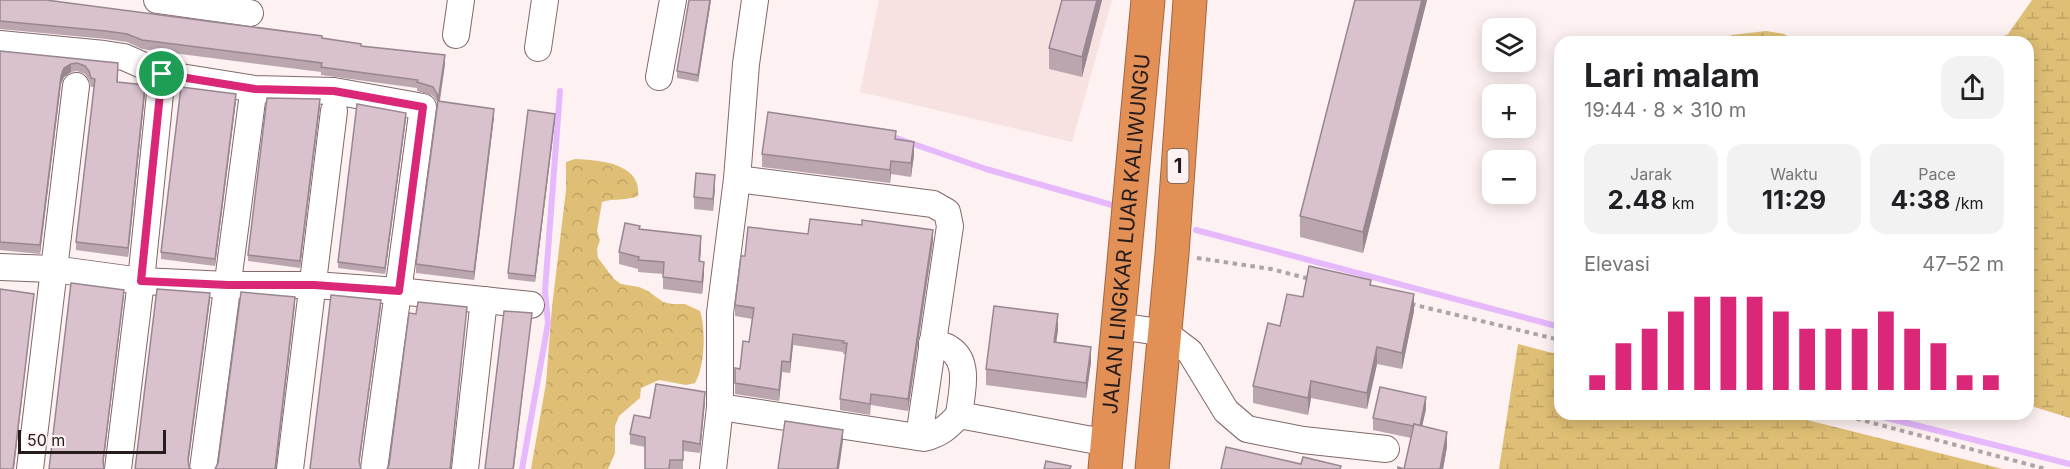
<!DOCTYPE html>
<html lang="id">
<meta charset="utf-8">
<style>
:root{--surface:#fff;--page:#f2f2f2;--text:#202124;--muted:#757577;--accent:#db2777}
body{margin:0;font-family:Inter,sans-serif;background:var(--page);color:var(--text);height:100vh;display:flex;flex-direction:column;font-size:22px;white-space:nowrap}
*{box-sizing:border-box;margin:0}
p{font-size:20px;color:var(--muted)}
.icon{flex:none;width:33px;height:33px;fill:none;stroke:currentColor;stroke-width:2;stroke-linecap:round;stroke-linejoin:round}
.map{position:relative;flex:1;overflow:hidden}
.drawer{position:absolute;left:1554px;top:36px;width:480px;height:384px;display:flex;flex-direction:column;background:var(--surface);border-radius:18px;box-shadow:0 3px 15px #0003}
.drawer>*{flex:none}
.fabs{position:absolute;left:1482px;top:18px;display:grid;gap:12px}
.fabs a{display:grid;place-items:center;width:54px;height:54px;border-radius:12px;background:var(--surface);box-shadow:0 3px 15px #0003;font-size:30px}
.scale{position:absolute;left:18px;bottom:15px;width:148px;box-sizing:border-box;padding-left:6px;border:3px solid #261c1c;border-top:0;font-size:16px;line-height:21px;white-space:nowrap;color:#261c1c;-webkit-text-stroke:4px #fdf1f1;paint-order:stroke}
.pin{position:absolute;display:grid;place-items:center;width:51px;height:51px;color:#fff;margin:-26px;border:3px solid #fff;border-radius:50%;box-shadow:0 2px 6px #0007}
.round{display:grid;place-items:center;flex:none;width:63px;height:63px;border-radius:18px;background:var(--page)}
.head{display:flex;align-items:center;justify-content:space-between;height:102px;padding:0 30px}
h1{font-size:33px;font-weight:700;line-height:45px}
.stats{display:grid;grid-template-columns:repeat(3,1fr);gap:9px;height:102px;padding:6px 30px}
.stats div{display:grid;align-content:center;border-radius:15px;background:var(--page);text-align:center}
.stats b{font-size:26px;font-weight:700}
.stats small{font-size:16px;font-weight:400}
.stats p{font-size:16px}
.chart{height:168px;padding:12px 30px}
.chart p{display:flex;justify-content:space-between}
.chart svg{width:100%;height:108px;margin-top:6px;stroke:var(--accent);stroke-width:6}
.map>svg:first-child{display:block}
.built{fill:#f8e2e1}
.forest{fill:url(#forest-crowns)}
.wetland{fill:url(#wetland-marsh)}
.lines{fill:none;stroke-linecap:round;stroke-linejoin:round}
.stream{stroke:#e5b9fc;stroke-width:6}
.minor-casing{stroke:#826969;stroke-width:28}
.highway-casing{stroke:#a16742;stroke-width:35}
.path{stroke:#afa3a3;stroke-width:4;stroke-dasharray:4.5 4.5;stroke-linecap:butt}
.minor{stroke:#fff;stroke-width:26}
.highway{stroke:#e39057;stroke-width:33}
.wall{fill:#bba6b0}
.shaded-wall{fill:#988790}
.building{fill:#d9c1cd;stroke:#988790;stroke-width:1.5}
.route-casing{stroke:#fff;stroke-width:12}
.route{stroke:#db2777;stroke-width:8}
.labels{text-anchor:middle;stroke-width:5;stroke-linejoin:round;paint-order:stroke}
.shield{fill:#fdf1f1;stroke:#665c5c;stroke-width:1.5}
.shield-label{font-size:20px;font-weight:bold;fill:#261c1c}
.street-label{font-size:21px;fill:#261c1c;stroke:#fdf1f1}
</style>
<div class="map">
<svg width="2070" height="469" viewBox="0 0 2070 469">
<defs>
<pattern id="forest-crowns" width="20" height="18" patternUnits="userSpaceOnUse" patternTransform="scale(1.5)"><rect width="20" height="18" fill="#dfbf75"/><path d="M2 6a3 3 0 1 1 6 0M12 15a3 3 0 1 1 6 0" fill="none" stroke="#bfa465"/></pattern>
<pattern id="wetland-marsh" width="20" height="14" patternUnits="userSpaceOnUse" patternTransform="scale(1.5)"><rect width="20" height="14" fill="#dfbf75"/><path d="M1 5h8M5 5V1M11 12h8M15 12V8" fill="none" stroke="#bfa465"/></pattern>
</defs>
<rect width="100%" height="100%" fill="#fdf1f1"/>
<!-- built -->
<path class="built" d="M879,0H1112L1072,142L860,92Z"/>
<!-- forest -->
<path class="forest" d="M575,159C599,160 642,163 638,196C626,201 614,198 602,202L597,231L600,240L597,249L598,258L614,279L621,284L639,287L648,291L663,302L672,304H685L700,311C706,328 705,367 695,383L686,385L659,380L641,388L640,398L619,416L615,426V453L608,469H531L546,383L552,307L566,190V162Z"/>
<!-- wetland -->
<g class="wetland">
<path d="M2032,0H2070V418L2028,405V42H1993L2008,34Z"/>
<path d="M1766,31L1784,34L1798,42H1720L1732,35Z"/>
<path d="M1518,344L1560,355V414H1783L2003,469H1499Z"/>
</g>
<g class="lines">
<!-- stream -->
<g class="stream">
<path d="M896,138L986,169L1119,207"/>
<path d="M1196,230L1560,327"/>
<path d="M1871,414L2070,464"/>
<path d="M522,469L548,323L545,291L560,91"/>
</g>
<defs>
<g id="minor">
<path d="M157,0L250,13"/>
<path d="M456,35L461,0"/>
<path d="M0,44L104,54L124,57L162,74L255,89L334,91L423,107L374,469"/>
<path d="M538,48L545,0"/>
<path d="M659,77L673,0"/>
<path d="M737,179L933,204L947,212L950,226L919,437"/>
<path d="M0,267L53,269L141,281L228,285H314L398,291L531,305"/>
<path d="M1119,326L1165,333L1190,352L1226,411L1247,429L1303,440L1386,449"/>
<path d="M932,343C938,345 946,345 950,349C971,362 961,395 959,415"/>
<path d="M720,407L924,438C940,434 948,427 959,415L1108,443"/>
<path d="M30,469L76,86"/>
<path d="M118,469L141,281L162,74"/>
<path d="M203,469L252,101"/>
<path d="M290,469L334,111"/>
<path d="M465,469L484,300"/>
<path d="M713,469L720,407V313L737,179L746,64L755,0"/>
</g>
<g id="highway">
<path id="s1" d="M1105,469L1148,0"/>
<path d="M1152,469L1172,254L1190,0"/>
</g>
</defs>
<!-- minor casing -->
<use href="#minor" class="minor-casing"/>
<!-- highway casing -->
<use href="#highway" class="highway-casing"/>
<!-- path -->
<g class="path">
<path d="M1197,258L1271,269L1310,279"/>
<path d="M1411,304L1560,340"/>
<path d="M1839,414L2046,469"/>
</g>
<!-- minor -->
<use href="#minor" class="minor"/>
<!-- highway -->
<use href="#highway" class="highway"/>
</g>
<!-- wall -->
<g class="wall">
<path d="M0,0L322,39L445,64L440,101L494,117L474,280L416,273V264L437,104V102L433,96L417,91V88L321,75V72L142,49L127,42L106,39L0,29Z"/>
<path d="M711,0L698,82L677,78V71Z"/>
<path d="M1102,0L1082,77L1049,69V48Z"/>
<path d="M1355,0H1427L1363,253L1300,237V216Z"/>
<path d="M0,51L118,63V82L145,94L128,257L76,250V242L94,87H91L89,80L85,74L77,71L71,72L64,77L61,84L40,254L0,250Z"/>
<path d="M236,101L215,266L161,259V252Z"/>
<path d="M320,106L300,268L248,261V255Z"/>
<path d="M406,119L385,274L338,268V262Z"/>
<path d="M555,120L535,282L508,279V273Z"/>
<path d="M896,139L914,155L911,177L891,174L890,183L762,167V154Z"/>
<path d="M715,187L713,211L694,209V197Z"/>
<path d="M640,229L701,248L700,261L704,274L702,294L663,289V274L638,272V269L619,264V252Z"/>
<path d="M808,234L933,241L908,411L871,405L870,415L840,410V399L846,354H843V352L793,345L790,373L782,372L779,401L735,394V368L740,369L749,342L752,319L735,316V305L745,256Z"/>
<path d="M1371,285L1414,311L1402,369L1377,364L1367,409L1311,398L1308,415L1253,403V386L1280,326L1303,297Z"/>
<path d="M1058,330L1056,342L1091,362L1086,398L986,385V369Z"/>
<path d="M705,402L700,453L683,451V469H645V447L630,444V434L650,418Z"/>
<path d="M1426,409L1422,426L1447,447L1443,469H1398H1404L1411,438L1373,430V418Z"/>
</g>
<!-- shaded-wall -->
<g class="shaded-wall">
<path d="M710,0H711L698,82V75Z"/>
<path d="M1097,0H1102L1082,77V57Z"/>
<path d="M1422,0H1427L1363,253V232Z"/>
<path d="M445,55V64L438,110V101Z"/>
<path d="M71,64V72L64,77L61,84L40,254V245L61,76L64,68Z"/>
<path d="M145,85V94L128,257V248Z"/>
<path d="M236,94V101L215,266V259Z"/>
<path d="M320,99V106L300,268V261Z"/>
<path d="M494,109V117L474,280V272Z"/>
<path d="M406,113V119L385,274V268Z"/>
<path d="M555,114V120L535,282V276Z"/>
<path d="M914,142V155L911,177V163Z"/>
<path d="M891,161V174L890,183V170Z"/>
<path d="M715,175V187L713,211V199Z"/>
<path d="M933,230V241L908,411V399Z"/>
<path d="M701,236V248L699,273V261Z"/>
<path d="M704,262V274L702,294V282Z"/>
<path d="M124,290V296L103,467V461Z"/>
<path d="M210,293V300L188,467V459Z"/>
<path d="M34,294L14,469H13Z"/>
<path d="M1414,294V311L1402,369V353Z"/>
<path d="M295,297V305L276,469H275Z"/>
<path d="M381,300V306L359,467V461Z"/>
<path d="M467,307L451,469H450Z"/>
<path d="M532,313L514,469H513Z"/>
<path d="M1058,314V330L1054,357V342Z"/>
<path d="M793,334V345L790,373V362Z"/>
<path d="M1091,347V362L1086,398V383Z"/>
<path d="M1377,347V364L1367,409V393Z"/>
<path d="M782,361V372L779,401V390Z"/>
<path d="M1311,381V398L1308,415V398Z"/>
<path d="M705,392V402L700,453V444Z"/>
<path d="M1426,397V409L1419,440V428Z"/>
<path d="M843,430V441L839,469H837Z"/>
<path d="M1447,432V447L1443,469H1440Z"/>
</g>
<!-- building -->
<g class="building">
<path d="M0,0H46L322,36V38L361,44V46L445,55L438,101L494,109L474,272L416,264L438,101L437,94L433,87L417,82L418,80L321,67L322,63L142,40L127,34L106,31L0,21Z"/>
<path d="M689,0H710L698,75L677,71Z"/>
<path d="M1062,0H1097L1082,57L1049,48Z"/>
<path d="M1355,0H1422L1363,232L1300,216Z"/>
<path d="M0,51L118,63L117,82L145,85L128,248L76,242L95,79L91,78L89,71L85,66L77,63L71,64L64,68L61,76L40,245L0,242Z"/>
<path d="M181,87L236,94L215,259L161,252Z"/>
<path d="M267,98L320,99L300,261L248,255Z"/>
<path d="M357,104L406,113L385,268L338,262Z"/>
<path d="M528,110L555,114L535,276L508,273Z"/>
<path d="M768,112L896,131L895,139L914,142L911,163L891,161L890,170L762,154Z"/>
<path d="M696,173L715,175L713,199L694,197Z"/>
<path d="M810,219L862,225V220L933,230L908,399L871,394L870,404L840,399L847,343H843L844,341L793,334L790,362L782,361L779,390L735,383V368L740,369L743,341L749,342L754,308L735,305L741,256H745L748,227L808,234Z"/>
<path d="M625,223L640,226L639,229L701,236L699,261L704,262L702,282L663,277L664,262L638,260L639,257L619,252Z"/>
<path d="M1309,266L1371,280L1370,285L1414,294L1402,353L1377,347L1367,393L1311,381L1308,398L1253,386L1268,323L1280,326L1287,294L1303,297Z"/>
<path d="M71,283L124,290L103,461L104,469H49Z"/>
<path d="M0,289L34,294L13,469H0Z"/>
<path d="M157,289L210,293L188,459L189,467L191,469H135Z"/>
<path d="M241,292L295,297L275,469H215L218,463Z"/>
<path d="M331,295L381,300L359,461L361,469H310Z"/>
<path d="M418,302L467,307L450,469H387L389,465L409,313L416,314Z"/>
<path d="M994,306L1058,314L1054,342L1091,347L1086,383L986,369Z"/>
<path d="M504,311L532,313L513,469H485Z"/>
<path d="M656,384L705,392L700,444L683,441V460H670L669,469H645V437L630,434L634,415L650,418Z"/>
<path d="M1380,387L1426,397L1420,426L1414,424L1413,426L1373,418Z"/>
<path d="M785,421L843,430L837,469H778Z"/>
<path d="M1414,424L1447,432L1440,469H1398V467L1404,469Z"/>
<path d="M1226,447L1301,464L1303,457L1341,466L1340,469H1221Z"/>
<path d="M1046,461L1071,466L1070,469H1044Z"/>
</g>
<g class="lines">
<defs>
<path id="route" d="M162,74L255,89L334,91L423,107L399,291L314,285H228L141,281Z"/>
</defs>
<!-- route casing -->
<use href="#route" class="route-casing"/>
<!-- route -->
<use href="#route" class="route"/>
</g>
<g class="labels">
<!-- shield labels -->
<rect class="shield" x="1167.5" y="149" width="21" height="34" rx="4.5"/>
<g class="shield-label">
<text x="1178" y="173">1</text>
</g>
<!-- street labels -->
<g class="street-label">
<text dy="7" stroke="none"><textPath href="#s1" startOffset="236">JALAN LINGKAR LUAR KALIWUNGU</textPath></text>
</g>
</g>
</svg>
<div class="fabs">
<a><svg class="icon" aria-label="layers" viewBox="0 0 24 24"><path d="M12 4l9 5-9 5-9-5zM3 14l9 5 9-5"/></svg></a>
<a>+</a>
<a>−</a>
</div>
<div class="scale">50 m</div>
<div class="pin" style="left:162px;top:74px;background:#1e9e55"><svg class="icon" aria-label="arrive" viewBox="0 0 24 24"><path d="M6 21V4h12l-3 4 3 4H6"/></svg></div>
<section class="drawer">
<div class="head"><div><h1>Lari malam</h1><p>19:44 · 8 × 310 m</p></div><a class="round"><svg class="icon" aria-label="share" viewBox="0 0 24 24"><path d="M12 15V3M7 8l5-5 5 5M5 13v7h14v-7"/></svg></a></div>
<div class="stats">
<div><p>Jarak</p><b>2.48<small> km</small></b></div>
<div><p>Waktu</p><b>11:29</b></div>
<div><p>Pace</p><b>4:38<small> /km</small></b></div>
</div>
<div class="chart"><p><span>Elevasi</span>47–52 m</p>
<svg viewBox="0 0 160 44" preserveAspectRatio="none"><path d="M5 44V38M15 44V25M25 44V19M35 44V12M45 44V6M55 44V6M65 44V6M75 44V12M85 44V19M95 44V19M105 44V19M115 44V12M125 44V19M135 44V25M145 44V38M155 44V38"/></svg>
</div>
</section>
</div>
